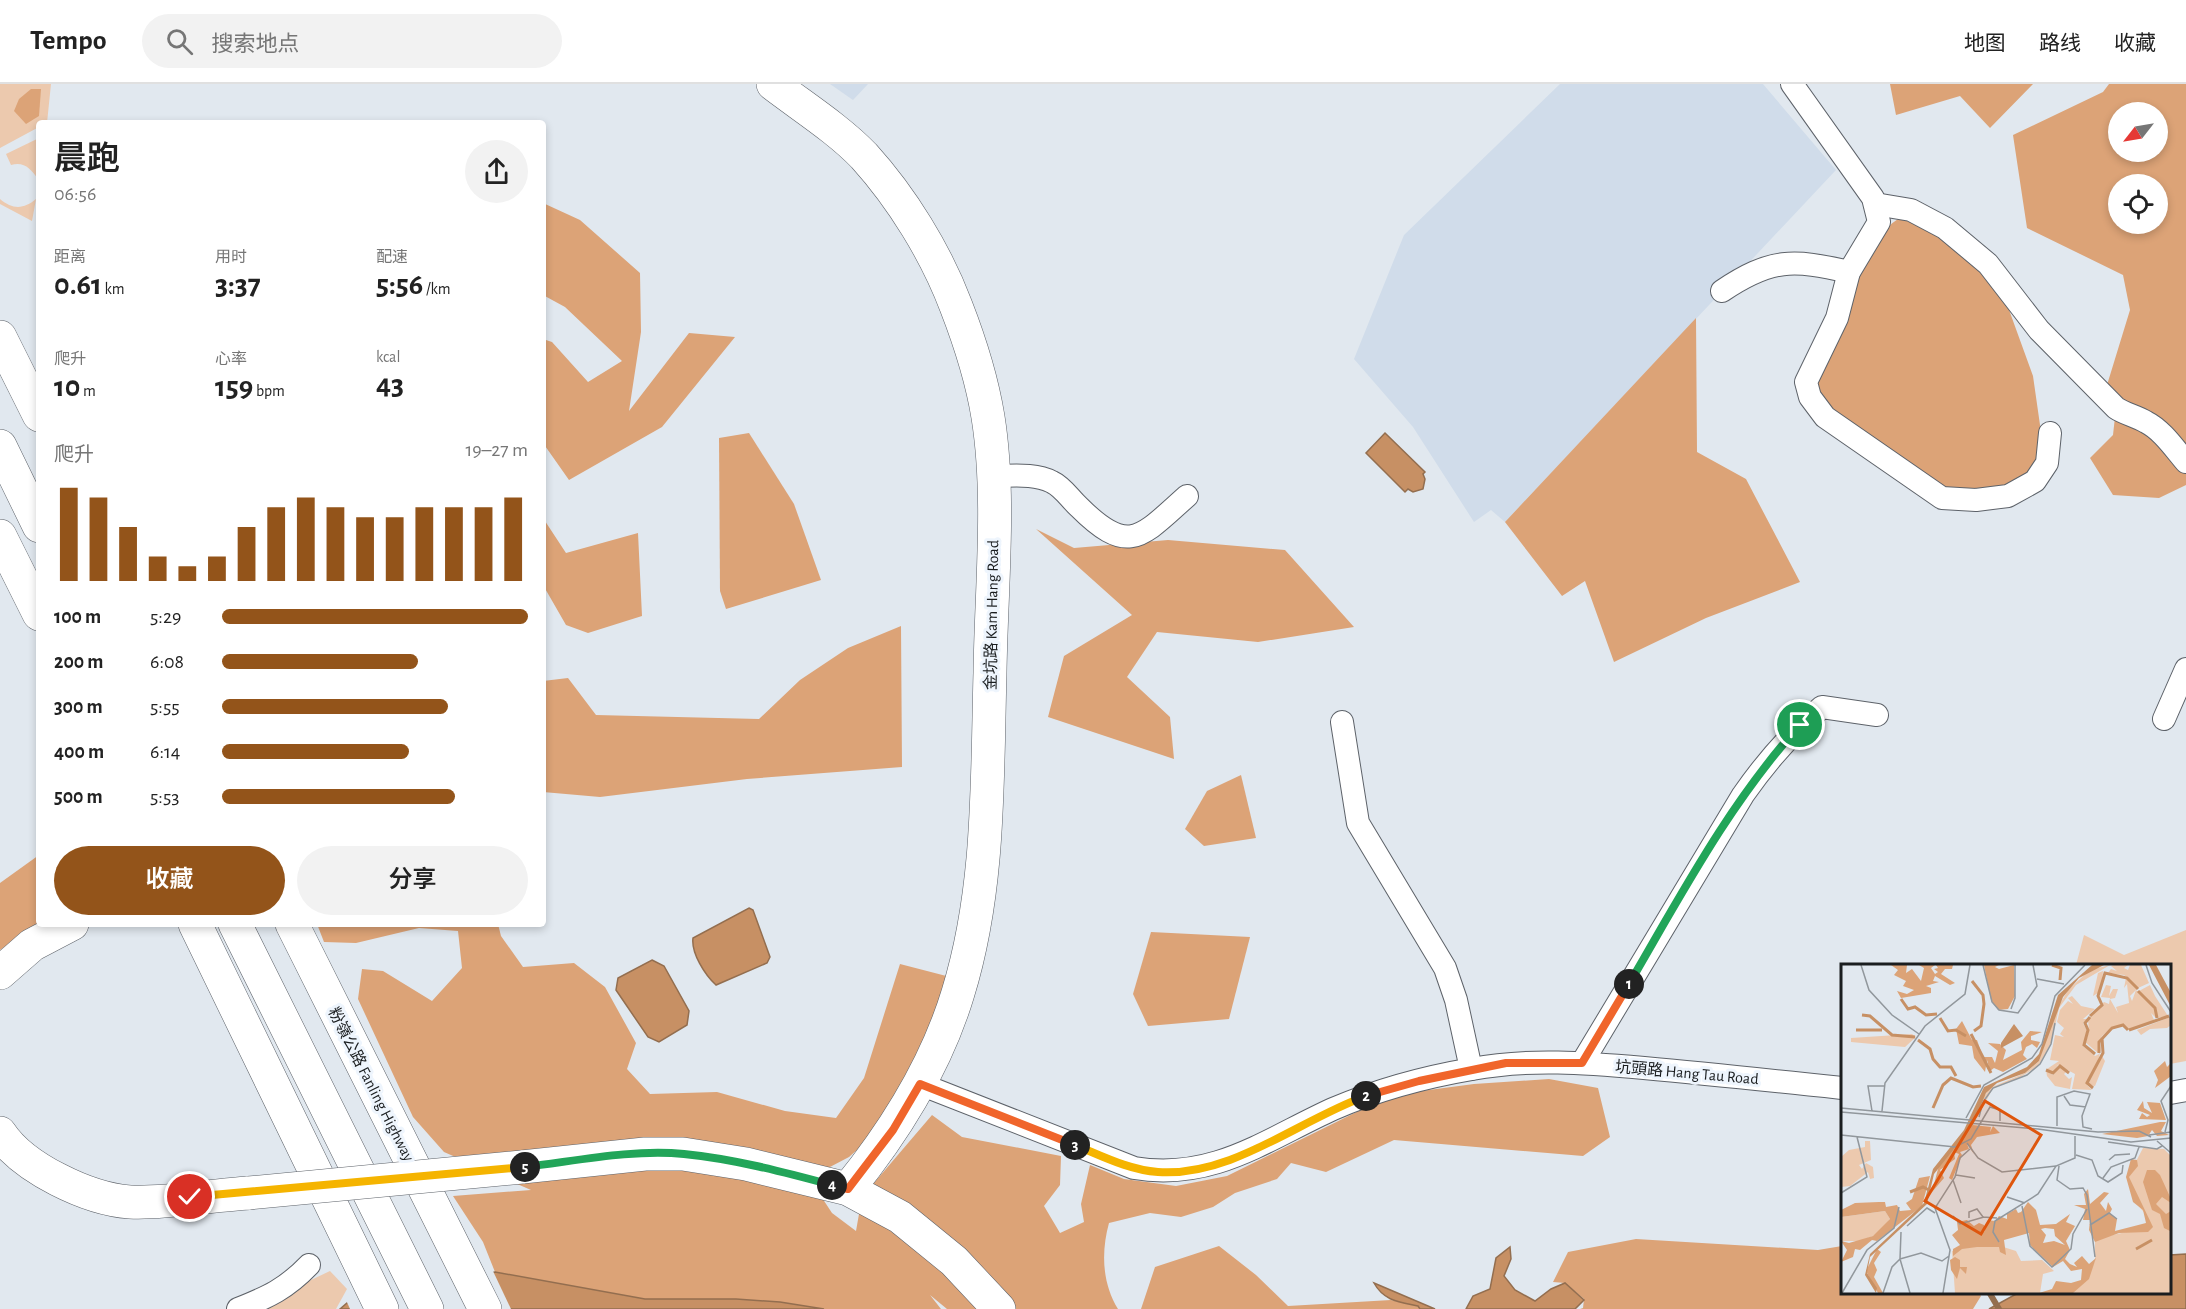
<!DOCTYPE html>
<html lang="zh">
<meta charset="utf-8">
<style>
:root{--surface:#fff;--page:#f2f2f2;--text:#222;--muted:#767676;--line:#e0e0e0;--accent:#93541a}
body{margin:0;font-family:"Alegreya Sans","Noto Sans SC",sans-serif;background:var(--page);color:var(--text);height:100vh;display:flex;flex-direction:column;font-size:22px;white-space:nowrap}
*{box-sizing:border-box;margin:0}
p{font-size:20px;color:var(--muted)}
.icon{flex:none;width:33px;height:33px;fill:none;stroke:currentColor;stroke-width:2;stroke-linecap:round;stroke-linejoin:round}
.map{position:relative;flex:1;overflow:hidden}
.side{position:absolute;left:36px;top:36px;width:510px;height:807px;display:flex;flex-direction:column;background:var(--surface);border-radius:6px;box-shadow:0 3px 9px #0003}
.side>*{flex:none}
.needle{width:39px;rotate:239deg}
.controls{position:absolute;left:2108px;top:18px;display:grid;gap:12px}
.controls a{display:grid;place-items:center;width:60px;height:60px;border-radius:50%;background:var(--surface);box-shadow:0 3px 9px #0003;font-size:30px}
.pin{position:absolute;display:grid;place-items:center;width:51px;height:51px;color:#fff;margin:-26px;border:3px solid #fff;border-radius:50%;box-shadow:0 2px 6px #0007}
.km{position:absolute;width:30px;height:30px;margin:-15px;border-radius:50%;background:#222;color:#fff;font-size:16px;line-height:30px;text-align:center}
.round{display:grid;place-items:center;flex:none;width:63px;height:63px;border-radius:32px;background:var(--page)}
.headline{display:flex;align-items:center;justify-content:space-between;height:102px;padding:0 18px}
h1{font-size:33px;font-weight:600;line-height:45px}
.metrics{display:grid;grid-template-columns:repeat(3,1fr);gap:9px;height:102px;padding:6px 18px}
.metrics div{display:grid;align-content:center}
.metrics b{font-size:30px;font-weight:600}
.metrics small{font-size:16px;font-weight:400}
.metrics p{font-size:16px}
.chart{height:168px;padding:12px 18px}
.chart p{display:flex;justify-content:space-between}
.chart svg{width:100%;height:108px;margin-top:6px;stroke:var(--accent);stroke-width:6}
.cta{display:flex;gap:12px;margin-top:auto;padding:12px 18px}
.cta a{flex:1;height:69px;border-radius:36px;background:var(--accent);color:#fff;font-size:24px;font-weight:600;line-height:69px;text-align:center}
.cta a+a{background:var(--page);color:var(--text)}
ul{padding:0 18px;list-style:none;font-size:20px}
li{display:grid;grid-template-columns:96px 72px 1fr;align-items:center;height:45px}
li i{height:15px;border-radius:8px;background:var(--accent)}
header{display:flex;align-items:center;gap:36px;box-sizing:border-box;height:84px;padding:0 30px;background:var(--surface);border-bottom:2px solid var(--line)}
header strong{font-size:28px}
nav{display:flex;gap:33px;margin-inline-start:auto;font-size:21px}
.search{width:420px;height:54px;background:var(--page);display:flex;align-items:center;gap:15px;box-sizing:border-box;padding:0 21px;border-radius:33px;color:var(--muted);font-size:22px}
.map>svg:first-child{display:block}
.built{fill:#d0dcea}
.green{fill:#ecc9ae}
.forest{fill:#dca377;fill-rule:evenodd}
.water{fill:#c79064;stroke:#936e4f;stroke-width:1.5}
.pier{fill:#e1e8ef}
.lines{fill:none;stroke-linecap:round;stroke-linejoin:round}
.stream{stroke:#936e4f;stroke-width:6}
.street-casing{stroke:#5d6269;stroke-width:24}
.secondary-casing{stroke:#5d6269;stroke-width:34}
.highway-casing{stroke:#5d6269;stroke-width:34}
.street{stroke:#fff;stroke-width:22}
.secondary{stroke:#fff;stroke-width:33}
.highway{stroke:#fff;stroke-width:33}
.secondary-bridge-casing{stroke:#5d6269;stroke-width:34;stroke-linecap:butt}
.secondary-bridge{stroke:#fff;stroke-width:33}
.split-1-casing{stroke:#fff;stroke-width:12}
.split-2-casing{stroke:#fff;stroke-width:12}
.split-3-casing{stroke:#fff;stroke-width:12}
.split-4-casing{stroke:#fff;stroke-width:12}
.split-5-casing{stroke:#fff;stroke-width:12}
.split-6-casing{stroke:#fff;stroke-width:12}
.split-1{stroke:#22a559;stroke-width:8}
.split-2{stroke:#f0652b;stroke-width:8}
.split-3{stroke:#f5b400;stroke-width:8}
.split-4{stroke:#f0652b;stroke-width:8}
.split-5{stroke:#22a559;stroke-width:8}
.split-6{stroke:#f5b400;stroke-width:8}
.labels{text-anchor:middle;stroke-width:6;stroke-linejoin:round;paint-order:stroke}
.street-label{font-size:16px;fill:#1a1d1f;stroke:#eef5fd}
.inset-river{fill:none;stroke:#c79064;stroke-width:3}
.inset-road{fill:none;stroke:#91979c;stroke-width:1.5}
.view{fill:#de560d;fill-opacity:0.15;stroke:#de560d;stroke-width:3}
.inset-edge{fill:none;stroke:#1a1d1f;stroke-width:3}
</style>
<header>
<strong>Tempo</strong>
<div class="search"><svg class="icon" aria-label="search" viewBox="0 0 24 24"><circle cx="10" cy="10" r="6"/><path d="M15 15l6 6"/></svg>搜索地点</div>
<nav><a>地图</a><a>路线</a><a>收藏</a></nav>
</header>
<div class="map">
<svg width="2186" height="1225" viewBox="0 0 2186 1225">
<rect width="100%" height="100%" fill="#e1e8ef"/>
<!-- built -->
<g class="built">
<path d="M830,0H868L853,16Z"/>
<path d="M1560,0H1763L1836,86L1505,438L1491,426L1474,438L1413,343L1354,275L1404,151Z"/>
</g>
<!-- green -->
<g class="green">
<path d="M0,0H51L47,39H39V43L0,64Z"/>
<path d="M39,54L38,95C31,85 24,77 11,81L6,70Z"/>
<path d="M0,115C13,126 24,125 36,115L32,137L0,120Z"/>
<path d="M2186,846V977L2170,980V882L2076,881L2084,851L2124,871Z"/>
<path d="M330,1187L347,1205L336,1225H250Z"/>
</g>
<!-- forest -->
<g class="forest">
<path d="M1890,0H2033L1990,44L1960,12L1896,31Z"/>
<path d="M2109,0H2186V401L2159,414L2113,411L2090,374L2113,351L2116,324L2107,301L2130,226L2123,191L2027,144L2013,51L2103,8ZM2118,28H2157V68H2118ZM2118,100H2157V140H2118Z"/>
<path d="M31,5H41L39,32L26,40L14,27L19,15Z"/>
<path d="M543,119L580,136L640,189L641,248L629,327L689,249L735,253L662,343L569,396L543,359V255L552,258L588,298L622,277L565,223L543,211Z"/>
<path d="M1900,134L1940,151L1982,186L2004,212L2033,292L2041,348L2037,376L2029,390L2005,403L1976,407L1945,404L1832,326L1818,309L1816,300C1831,261 1865,151 1900,134Z"/>
<path d="M1696,234L1697,368L1746,395L1800,498L1706,534L1614,578L1585,497L1562,512L1505,438Z"/>
<path d="M749,349L794,420L821,496L726,525L720,507L719,354Z"/>
<path d="M543,434L566,469L638,449L642,532L588,549L566,541L543,501Z"/>
<path d="M1036,445L1074,464L1168,456L1285,466L1354,543L1258,558L1157,548L1127,593L1170,633L1174,675L1048,633L1064,572L1132,531Z"/>
<path d="M901,542L902,683L747,695L600,713L543,708V597L568,594L596,631L759,635L800,596L848,564Z"/>
<path d="M1241,691L1256,754L1204,762L1185,745L1207,707Z"/>
<path d="M39,771V840L0,866V799Z"/>
<path d="M317,840H498L501,852L523,883L574,879L605,903L636,959L627,985L650,1010L717,1008L785,1027L836,1034L864,994L900,880L954,894L883,1043L849,1073L809,1094L832,1129L856,1147L862,1113L932,1031L962,1053L1061,1072L1060,1101L1044,1122L1060,1149L1084,1138L1081,1120L1090,1081L1124,1095L1176,1102L1227,1092L1391,1011L1474,1000L1549,995L1598,1004L1610,1053L1583,1072L1394,1056L1326,1088L1291,1079L1277,1095L1235,1109L1213,1123L1181,1133L1150,1129L1109,1139C1101,1168 1102,1199 1118,1225H947L930,1211L941,1225H824L780,1218L736,1215H645L495,1188L483,1158L453,1112L531,1106L444,1068L413,1033L358,915L362,885L383,887L432,917L462,884L458,847L419,844L356,859L324,858Z"/>
<path d="M1151,848L1250,853L1229,935L1148,942L1133,910Z"/>
<path d="M1636,1155L1818,1166L1842,1162V1208H1978L1981,1212L1973,1225H1580L1583,1224L1584,1215L1565,1199L1553,1198L1568,1168Z"/>
<path d="M1219,1162L1256,1191L1288,1222L1391,1216L1418,1222L1420,1225H1141L1155,1183Z"/>
</g>
<!-- water -->
<g class="water">
<path d="M1385,349L1425,388L1423,390L1425,395L1423,405L1413,408L1408,405L1405,408L1366,369Z"/>
<path d="M749,824L753,826L770,873L767,879L716,901C705,891 691,869 693,854Z"/>
<path d="M652,876L664,882L689,927L687,941L659,958L648,953L616,906L618,894Z"/>
<path d="M1510,1163L1511,1175L1504,1192L1515,1206L1535,1217L1551,1205L1565,1199L1584,1216L1575,1225H1466L1473,1212L1490,1205L1496,1174Z"/>
<path d="M2186,1170V1225H1989L2018,1209L2170,1208V1171Z"/>
<path d="M495,1188L645,1215H736L780,1218L824,1225H340L347,1219Z"/>
<path d="M1374,1199L1435,1225H1420L1418,1222C1399,1218 1384,1217 1374,1199Z"/>
</g>
<!-- pier -->
<path class="pier" d="M492,1185L511,1225H350L346,1216Z"/>
<g class="lines">
<!-- stream -->
<path class="stream" d="M1989,1208L1999,1225"/>
<defs>
<g id="street">
<path d="M1792,0L1873,114L1879,138L1849,188L1837,234L1806,298L1810,313L1825,333L1942,414L1976,416L2008,412L2035,397L2047,379L2050,349"/>
<path d="M1875,120L1911,126L1945,144L1988,180L2039,246L2116,324C2125,330 2136,332 2146,338C2162,346 2174,364 2186,378"/>
<path d="M1722,207C1771,174 1793,175 1849,188"/>
<path d="M993,392C1012,392 1035,389 1052,398C1063,403 1070,415 1079,423C1129,473 1141,453 1187,412"/>
<path d="M2164,635L2186,585"/>
<path d="M1342,638L1358,739L1445,884L1456,916L1471,985"/>
<path d="M1582,979L1743,711C1766,678 1791,649 1822,623L1877,631"/>
<path d="M920,1000L1134,1084C1213,1097 1265,1056 1333,1025C1377,1006 1425,993 1472,985C1529,974 1587,979 1644,984C1710,990 1776,997 1842,1004"/>
<path d="M2170,1009L2186,1006"/>
<path d="M238,1225C268,1213 286,1205 309,1181"/>
</g>
<g id="secondary">
<path d="M773,0C803,23 838,45 864,72C902,114 936,169 956,222C970,258 982,296 988,333C1001,414 991,507 990,589C987,698 990,805 958,909C936,982 895,1047 848,1105"/>
<path d="M0,452L39,530"/>
<path d="M195,840L382,1225"/>
<path d="M0,889L32,861L72,840"/>
<path d="M0,1049C23,1084 88,1115 130,1118C165,1120 213,1111 249,1109"/>
<path d="M522,1083L645,1070H683L746,1080L848,1105L900,1133L954,1177L999,1225"/>
</g>
<g id="highway">
<path d="M0,253L39,331"/>
<path d="M0,362L39,442"/>
<path d="M235,840L427,1225"/>
<path d="M292,840L485,1225"/>
</g>
</defs>
<!-- street casing -->
<use href="#street" class="street-casing"/>
<!-- secondary casing -->
<use href="#secondary" class="secondary-casing"/>
<!-- highway casing -->
<use href="#highway" class="highway-casing"/>
<!-- street -->
<use href="#street" class="street"/>
<!-- secondary -->
<use href="#secondary" class="secondary"/>
<!-- highway -->
<use href="#highway" class="highway"/>
<defs>
<path id="secondary-bridge" d="M249,1109L522,1083"/>
</defs>
<!-- secondary-bridge casing -->
<use href="#secondary-bridge" class="secondary-bridge-casing"/>
<!-- secondary-bridge -->
<use href="#secondary-bridge" class="secondary-bridge"/>
</g>
<g class="lines">
<defs>
<path id="split-1" d="M1629,900C1681,811 1730,718 1800,641"/>
<path id="split-2" d="M1366,1012L1419,997L1506,979H1582L1629,900"/>
<path id="split-3" d="M1075,1061C1102,1072 1129,1086 1158,1088C1232,1093 1299,1036 1366,1012"/>
<path id="split-4" d="M832,1101L848,1105L893,1046L920,1000L1075,1061"/>
<path id="split-5" d="M525,1083C576,1077 632,1065 684,1070C734,1075 784,1088 832,1101"/>
<path id="split-6" d="M190,1113L525,1083"/>
</defs>
<!-- split-1 casing -->
<use href="#split-1" class="split-1-casing"/>
<!-- split-2 casing -->
<use href="#split-2" class="split-2-casing"/>
<!-- split-3 casing -->
<use href="#split-3" class="split-3-casing"/>
<!-- split-4 casing -->
<use href="#split-4" class="split-4-casing"/>
<!-- split-5 casing -->
<use href="#split-5" class="split-5-casing"/>
<!-- split-6 casing -->
<use href="#split-6" class="split-6-casing"/>
<!-- split-1 -->
<use href="#split-1" class="split-1"/>
<!-- split-2 -->
<use href="#split-2" class="split-2"/>
<!-- split-3 -->
<use href="#split-3" class="split-3"/>
<!-- split-4 -->
<use href="#split-4" class="split-4"/>
<!-- split-5 -->
<use href="#split-5" class="split-5"/>
<!-- split-6 -->
<use href="#split-6" class="split-6"/>
</g>
<g class="labels">
<!-- street labels -->
<g class="street-label">
<text transform="translate(991 531) rotate(-89)" y="6">金坑路 Kam Hang Road</text>
<text transform="translate(1687 988) rotate(5)" y="6">坑頭路 Hang Tau Road</text>
<text transform="translate(372 1000) rotate(63)" y="6">粉嶺公路 Fanling Highway</text>
</g>
</g>
<!-- overview -->
<g transform="translate(1841 880)">
<rect width="330" height="330" fill="#e1e8ef"/>
<path d="M269,1L235,21L218,44L210,80L197,102L178,114L152,124L136,154L140,137L149,124L184,109L198,97L215,46L228,25L249,6ZM273,1H287L283,4L287,6L289,1H300L308,19L297,24L283,11L267,9L270,5L276,7L270,2ZM262,7L260,27L252,32L257,9ZM285,14L296,25L289,32L291,37L295,26L314,45L315,54L310,49L313,56L298,64L287,66L282,60L270,64L261,72L257,79V89L244,78L242,82L254,92L258,90L261,79L257,98L261,92L264,97L254,122L246,121L251,126L231,125L234,110L217,101L212,109L206,105L218,97L209,96L214,71L223,73L219,70L223,64L216,58L219,46L227,37L232,40L227,34L231,32L240,42L254,45L242,55H246L242,59L246,67L245,78L248,67L247,56L263,38L268,40L269,34L260,33L265,21L270,22L268,32L272,25H277L274,34L269,35L277,49L275,43L288,39L286,20L283,24ZM309,21L314,32L327,52L316,54L315,44L298,27ZM329,53L330,61L326,64L309,65L300,71L296,66ZM71,70L75,73L64,83L10,78V74ZM218,103L226,107L223,110L228,115L231,113L229,125L214,122L206,112L205,106L212,111ZM24,177H29L30,196L18,201L21,205L25,199L32,203L33,214L29,215L27,208L9,222L0,223V193L8,186L24,183ZM302,184L323,185L330,192V329H209L243,317L254,297V275L303,264L307,253L295,239L287,213ZM44,247L49,255L37,270L19,277H0V253ZM147,268L156,281L175,287L180,297L201,296L213,307L202,310L199,329H114L111,287L126,283Z" fill="#ecc9ae"/>
<path d="M50,1H66L65,9L71,5L80,17L83,4L78,1H94L90,4L94,10L97,8L93,5L97,4L95,1H112L111,5H104L100,10L114,19L109,21L94,12L92,17L98,18L85,22L90,24V29L60,34L56,27L66,30L73,26L62,22L65,17L53,11L57,6ZM143,1H158L154,3L158,5L173,1L174,32L167,45L157,46L150,36ZM121,57L131,76H136L142,93H151L154,99L157,87L147,79L159,80L165,86L162,96L181,86L180,78L189,67L201,68L190,72V76L199,78L196,84L191,80L185,83L182,91L186,95L162,108L153,104L149,107L146,96L144,108L133,94L131,82L118,80L115,65ZM324,97L326,103L330,99V112L314,124L317,116L313,107ZM302,137L303,144L311,149L306,138L319,139L325,156L298,155L301,149L306,153L309,151L296,146ZM319,158H325L320,167L328,171L316,172L311,166L307,172L296,174L261,170ZM132,161L150,163L149,168L152,162L159,169L136,173L130,181L133,190L126,180L128,185L119,188L121,191L111,216L108,214L118,190L113,188L114,195L99,206L103,214L91,228L98,201ZM290,195L296,196L297,202L288,213L312,263L307,268L278,269L254,278L248,266L249,256H242L244,245L233,241H245L243,230L247,225L249,240L263,228L268,229L259,239L265,247L267,238L271,245L269,249L276,255L274,267L305,259L302,246L292,238L285,213ZM306,206H314L319,211L330,235V239L321,233L315,240L325,250L330,247L329,267L323,264L319,250L311,246L302,218ZM89,212L81,242L36,277L31,276L19,286L14,285L12,293L0,298L6,286L0,277L8,279L32,272L49,255L44,247L0,253V246L14,239L38,238H44L45,243L56,241L59,247L70,246L65,239L71,235L78,214ZM187,238L195,246L199,261L215,260L229,250L225,258L234,262L225,277L229,286L224,295L229,300L236,303L233,299L241,292L248,300L255,294L248,315L232,329H198L211,325L215,317L230,319L240,316L241,305L230,307L222,297L212,303L189,281L188,269L163,276L165,291L159,288L158,283H136L121,285L112,292V285L119,281L111,271L117,266L116,258L126,256L133,262L138,259L143,261V268L147,256L154,257L158,252L166,255V250L175,245L177,249L180,248ZM204,264L213,265L214,272L224,281L213,277L202,279L205,271L200,265ZM36,285L40,288L33,299L36,306L33,313L42,329H37L25,307ZM114,293L119,296V303H126L125,310L119,304L116,315L110,306L109,296Z" fill="#dca377" fill-rule="evenodd"/>
<path d="M251,1H263L238,14L222,33L198,97L184,109L156,119L145,129L132,161L93,210L86,240L29,293L26,309L36,324L35,329L24,311L29,290L83,239L92,205L123,166L143,123L186,103L198,90L217,31ZM308,1H315L330,29V43ZM173,60L182,72L160,84V79Z" fill="#c79064"/>
<path class="inset-river" d="M211,1L220,4L219,16M131,17L142,31L143,40L140,62L133,67M297,27L314,44L316,54M60,35L67,45L74,43L85,51L96,50M21,51L29,52L51,71L74,73M249,52L261,41L257,32L264,9L286,14L297,25M249,53L244,59L247,66L243,81L254,90M99,54L107,67L115,66L125,72M15,66H41M288,66L328,52M130,70L150,109M77,76L89,85L92,95L99,103H110L115,112M258,89V78L271,64L282,61L287,66M205,106L212,109L219,102L228,109M252,124L246,119L262,89L261,74M92,144L102,121L110,114L132,123L140,122M69,228L82,223L88,226M295,285L311,276"/>
<path class="inset-road" d="M20,1L28,26L51,51L78,70M142,1L151,38L158,46L177,49L196,22L192,1M305,1L311,19L330,48M196,15L223,20M170,45L174,34V1M223,132L229,141L245,143M0,144L257,168L298,167L310,173M31,147L27,122H43M41,147L44,119L84,62L124,30L129,1M0,148L197,165L290,178L330,174M138,153L142,138L152,124L186,111L199,100L210,80L214,59M125,154L143,121L191,94L201,80L214,32L244,1M216,162V133L233,127L249,130L241,152L242,163L251,165M324,168L327,156L320,137L330,122M0,171L114,183L130,175L149,143L159,146V157M308,171L330,168M316,177L330,189M267,178L316,185L321,182M126,179L137,194L161,208L215,202M235,191L251,196L257,212L267,218L281,209L282,201M268,196L274,191L289,190M218,202L216,216L229,225L242,224L246,231L254,293M115,211L134,214M262,214L270,203L294,194L298,183M112,216L120,239M0,229L26,213L16,173M166,233L184,239M181,242L189,282L211,303L230,285L232,270L246,245M112,252L119,260L143,253M128,254V248L136,245L142,253L156,254M249,261L268,249L276,255M66,262L86,244L94,249M60,268L59,295L80,289L101,297L108,292M158,278L152,268L154,257L197,230L215,202L234,194V172M59,295L69,329M1,329L26,286L53,264L58,243M42,329L51,303L59,295M102,329L109,286L94,244L114,213L119,194L129,185"/>
<path class="view" d="M144,137L200,171L140,270L84,237Z"/>
<rect width="330" height="330" class="inset-edge"/>
</g>
</svg>
<div class="controls">
<a><svg class="needle" viewBox="-14 -14 28 28"><path d="M0-13l5 13h-10z" fill="#e53935"/><path d="M0 13l5-13h-10z" fill="#767676"/></svg></a>
<a><svg class="icon" aria-label="locate" viewBox="0 0 24 24"><circle cx="12" cy="12" r="6"/><path d="M12 2v4M12 18v4M2 12h4M18 12h4"/></svg></a>
</div>
<div class="pin" style="left:1800px;top:641px;background:#1e9e55"><svg class="icon" aria-label="arrive" viewBox="0 0 24 24"><path d="M6 21V4h12l-3 4 3 4H6"/></svg></div>
<div class="pin" style="left:190px;top:1113px;background:#d93025"><svg class="icon" aria-label="check" viewBox="0 0 24 24"><path d="M5 12l5 5 9-10"/></svg></div>
<b class="km" style="left:1629px;top:900px">1</b>
<b class="km" style="left:1366px;top:1012px">2</b>
<b class="km" style="left:1075px;top:1061px">3</b>
<b class="km" style="left:832px;top:1101px">4</b>
<b class="km" style="left:525px;top:1083px">5</b>
<section class="side">
<div class="headline"><div><h1>晨跑</h1><p>06:56</p></div><a class="round"><svg class="icon" aria-label="share" viewBox="0 0 24 24"><path d="M12 15V3M7 8l5-5 5 5M5 13v7h14v-7"/></svg></a></div>
<div class="metrics">
<div><p>距离</p><b>0.61<small> km</small></b></div>
<div><p>用时</p><b>3:37</b></div>
<div><p>配速</p><b>5:56<small> /km</small></b></div>
</div>
<div class="metrics">
<div><p>爬升</p><b>10<small> m</small></b></div>
<div><p>心率</p><b>159<small> bpm</small></b></div>
<div><p>kcal</p><b>43</b></div>
</div>
<div class="chart"><p><span>爬升</span>19–27 m</p>
<svg viewBox="0 0 160 44" preserveAspectRatio="none"><path d="M5 44V6M15 44V10M25 44V22M35 44V34M45 44V38M55 44V34M65 44V22M75 44V14M85 44V10M95 44V14M105 44V18M115 44V18M125 44V14M135 44V14M145 44V14M155 44V10"/></svg>
</div>
<ul>
<li><b>100 m</b>5:29<i style="width:100%"></i></li>
<li><b>200 m</b>6:08<i style="width:64%"></i></li>
<li><b>300 m</b>5:55<i style="width:74%"></i></li>
<li><b>400 m</b>6:14<i style="width:61%"></i></li>
<li><b>500 m</b>5:53<i style="width:76%"></i></li>
</ul>
<div class="cta"><a>收藏</a><a>分享</a></div>
</section>
</div>
